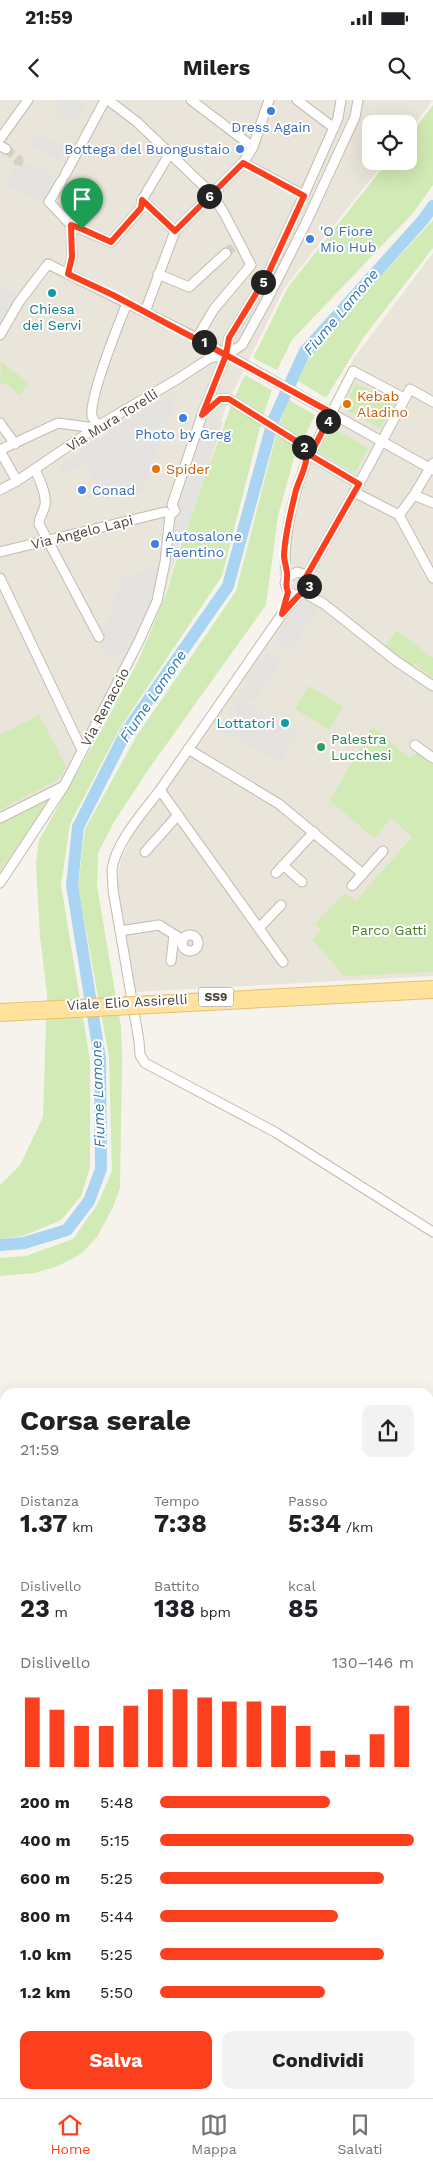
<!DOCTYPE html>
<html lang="it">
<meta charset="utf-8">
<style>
:root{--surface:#fff;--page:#f2f2f2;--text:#202124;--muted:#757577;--line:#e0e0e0;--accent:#fc3f1d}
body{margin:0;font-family:"Work Sans",sans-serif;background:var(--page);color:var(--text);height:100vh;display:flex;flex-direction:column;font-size:19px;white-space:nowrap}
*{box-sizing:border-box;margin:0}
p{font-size:16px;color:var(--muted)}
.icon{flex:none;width:28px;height:28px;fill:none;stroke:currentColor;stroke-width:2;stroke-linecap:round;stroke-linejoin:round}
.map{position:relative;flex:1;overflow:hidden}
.sheet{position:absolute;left:0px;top:1288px;width:434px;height:711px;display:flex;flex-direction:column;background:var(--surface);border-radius:15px 15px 0 0;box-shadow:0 5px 20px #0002}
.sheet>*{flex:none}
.buttons{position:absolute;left:362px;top:15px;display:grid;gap:10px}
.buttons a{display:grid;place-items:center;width:55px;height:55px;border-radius:10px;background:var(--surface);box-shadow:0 5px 20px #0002;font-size:25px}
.pin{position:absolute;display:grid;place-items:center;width:42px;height:42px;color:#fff;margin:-51px -21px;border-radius:50% 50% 50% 0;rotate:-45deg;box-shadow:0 0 5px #0007}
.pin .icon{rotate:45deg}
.km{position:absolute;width:25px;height:25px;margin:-12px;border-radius:50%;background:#222;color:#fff;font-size:14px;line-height:25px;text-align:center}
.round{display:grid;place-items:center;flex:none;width:52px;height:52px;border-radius:10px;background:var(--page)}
.head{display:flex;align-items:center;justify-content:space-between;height:85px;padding:0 20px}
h1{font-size:28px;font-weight:700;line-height:38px}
.metrics{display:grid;grid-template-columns:repeat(3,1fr);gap:8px;height:85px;padding:5px 20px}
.metrics div{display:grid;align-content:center}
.metrics b{font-size:25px;font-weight:700}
.metrics small{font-size:14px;font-weight:400}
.metrics p{font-size:14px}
.chart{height:140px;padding:10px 20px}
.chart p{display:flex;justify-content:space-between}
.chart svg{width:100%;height:90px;margin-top:5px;stroke:var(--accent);stroke-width:6}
.cta{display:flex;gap:10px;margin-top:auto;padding:10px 20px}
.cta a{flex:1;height:58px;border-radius:10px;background:var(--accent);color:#fff;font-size:20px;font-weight:700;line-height:58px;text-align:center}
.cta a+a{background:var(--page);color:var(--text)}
ul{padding:0 20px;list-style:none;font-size:16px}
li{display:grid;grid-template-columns:80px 60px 1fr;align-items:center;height:38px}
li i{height:12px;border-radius:6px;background:var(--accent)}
.status{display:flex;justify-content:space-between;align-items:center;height:35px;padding:0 25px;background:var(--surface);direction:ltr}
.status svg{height:14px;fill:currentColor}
header{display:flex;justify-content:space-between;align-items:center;height:65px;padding:0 20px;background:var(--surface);font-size:22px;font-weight:700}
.dock{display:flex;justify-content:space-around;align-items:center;height:70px;border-top:1px solid var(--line);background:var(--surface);font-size:14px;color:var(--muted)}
.dock a{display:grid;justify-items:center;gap:2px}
.dock .selected{color:var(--accent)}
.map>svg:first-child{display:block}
.residential{fill:#eae5da}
.green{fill:#d2eab5}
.parking{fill:#e5e3e0}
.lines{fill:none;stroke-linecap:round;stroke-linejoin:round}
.river{stroke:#a9d4f2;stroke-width:12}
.minor-tunnel{stroke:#d4d0c8;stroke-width:9;stroke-dasharray:9 4.5;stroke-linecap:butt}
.minor-casing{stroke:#c2bbae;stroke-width:11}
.minor{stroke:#fff;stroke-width:9}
.major-bridge-casing{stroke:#e6c16a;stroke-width:12;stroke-linecap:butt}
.major-bridge{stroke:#ffe39c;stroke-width:10}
.route-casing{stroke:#fff;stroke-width:10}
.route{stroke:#fc3f1d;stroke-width:6}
.shop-dot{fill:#3f7fe0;stroke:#fff;stroke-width:2}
.culture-dot{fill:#0f9aa8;stroke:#fff;stroke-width:2}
.food-dot{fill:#e8710a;stroke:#fff;stroke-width:2}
.leisure-dot{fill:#2e9e5b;stroke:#fff;stroke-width:2}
.labels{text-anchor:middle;stroke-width:4;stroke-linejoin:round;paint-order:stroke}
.shield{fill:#fff;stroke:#817c74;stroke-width:1}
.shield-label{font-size:12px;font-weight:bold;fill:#4b4439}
.shop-label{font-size:14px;fill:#366cbe;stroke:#fff;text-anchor:start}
.culture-label{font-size:14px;fill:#0d838f;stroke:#fff}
.food-label{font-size:14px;fill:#c56008;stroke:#fff;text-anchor:start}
.street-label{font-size:14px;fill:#4b4439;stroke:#fff}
.leisure-label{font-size:14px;fill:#27864d;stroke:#fff;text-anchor:start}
.park-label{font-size:14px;fill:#4a7f2a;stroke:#fff}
.water-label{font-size:15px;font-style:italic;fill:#2e7ab2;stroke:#fff}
</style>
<div class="status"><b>21:59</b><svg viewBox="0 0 49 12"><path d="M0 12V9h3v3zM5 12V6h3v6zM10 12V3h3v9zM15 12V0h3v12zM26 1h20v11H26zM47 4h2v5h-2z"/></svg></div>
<header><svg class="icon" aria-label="back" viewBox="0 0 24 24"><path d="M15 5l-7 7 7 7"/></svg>Milers<svg class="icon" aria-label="search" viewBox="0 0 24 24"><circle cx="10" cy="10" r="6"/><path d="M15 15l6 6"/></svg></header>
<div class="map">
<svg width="433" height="1998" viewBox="0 0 433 1998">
<rect width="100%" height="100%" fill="#f6f3ec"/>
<!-- residential -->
<g class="residential">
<path d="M0,0H433L409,32V24H371V61H385L285,187L228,302L194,395L165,494L137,558L89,649L49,718L0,787Z"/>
<path d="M433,153V876L135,892L117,780L121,759L136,729L285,519L279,467L293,391L306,351L354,258Z"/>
</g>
<!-- green -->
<g class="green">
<path d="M433,5V85L413,113L292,240L277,270L253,258L288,187L388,61H409V36Z"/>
<path d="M433,120V148L363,238L326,298L298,281L313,249Z"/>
<path d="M1,262L30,284L19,295L6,283L2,285L0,282Z"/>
<path d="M245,275L272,290L263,316L222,476L120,628L70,724L61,785L90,960V1068L81,1096L61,1120L23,1136L0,1139V1085L20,1065L43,1017L47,894L40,836L36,764L39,740L101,631L139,559L166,494L183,438L232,303Z"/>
<path d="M356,283L394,303L380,328L343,308Z"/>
<path d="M289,300L315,315L294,358L278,416L266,505L148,670L114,722L98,753L97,786L121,927L122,959L120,1088L113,1107L97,1137L81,1154L58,1166L35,1173L0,1176V1158L26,1156L73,1139L97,1105L112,1071L109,957L78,786L85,729L136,637L236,491L279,324Z"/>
<path d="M331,327L368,348L355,373L318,352Z"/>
<path d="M396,530L433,558V578L415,565L417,561L413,566L385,547Z"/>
<path d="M309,586L343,607L329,630L295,609Z"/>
<path d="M39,615L66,666L59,679L0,710V635Z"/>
<path d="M372,627L410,658L416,653L433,664V872L344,876L312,839L321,830L315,823L345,793L356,801L412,737L391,718L374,738L330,701Z"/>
<path d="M48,700L47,705L0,770V725Z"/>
</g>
<!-- parking -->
<g class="parking">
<path d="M59,0H78L86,4L74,25L52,13Z"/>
<path d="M349,10H353L351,18L314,101L262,204L242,235L238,233L288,151L348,18Z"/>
<path d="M38,32L65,46L58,60L31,45Z"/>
<path d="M19,60L57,80L45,103L4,85Z"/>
<path d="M0,186L19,196L4,223L0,221Z"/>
<path d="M170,294L173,299V307L143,391L108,399L83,363L64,375L58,366Z"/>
<path d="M208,316L223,323L192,415L176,450L171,449L176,409Z"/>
<path d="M159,465L150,502L126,553L105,556L98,542L123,479Z"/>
<path d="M303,499L319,510L289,551L274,541Z"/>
<path d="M266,552L281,561L253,602L239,593Z"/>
<path d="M236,597L297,634L279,663L216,627L232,619L236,615Z"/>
</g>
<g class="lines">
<!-- river -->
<path class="river" d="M0,1145L24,1143L67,1130L89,1101L101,1069L100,959L72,785L78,727L126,632L228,486L273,321L305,251L423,120L433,106"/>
<!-- minor-tunnel -->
<g class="minor-tunnel">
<path d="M6,49L19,60L17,69"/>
<path d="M226,153L236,145"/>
</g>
<defs>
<g id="minor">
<path d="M108,0L137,22L212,94L224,113L251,165L214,209L197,238"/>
<path d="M191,0L253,47"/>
<path d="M297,0L334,28"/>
<path d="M0,39L28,0"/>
<path d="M0,46L6,49"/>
<path d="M243,63L304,95"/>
<path d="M65,75L105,0"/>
<path d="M62,80L49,102L71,125L111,142L141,108L142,100L170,53"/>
<path d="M142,100L175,131"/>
<path d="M68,174L72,157L71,125"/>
<path d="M158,174L189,187L226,153"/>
<path d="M145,212L175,131L243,63L253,47L269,0"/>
<path d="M0,235L19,202L48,164L197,238L433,370"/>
<path d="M205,312L220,299H229L304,346C311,360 301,374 297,388C291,408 280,458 288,477"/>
<path d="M0,323L15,344"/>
<path d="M98,326C96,323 93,319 92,316C89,297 119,223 127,203"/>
<path d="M0,350L58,323L95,328"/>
<path d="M0,351L17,381"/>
<path d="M35,369C39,379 47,394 45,405C44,412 39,417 39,424L99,537"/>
<path d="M359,384L310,355L353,271L404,298"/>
<path d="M0,390L17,381L98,326L176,280L210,258L226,255L242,245L269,196L306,123L355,17L358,0"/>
<path d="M354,392L399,415"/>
<path d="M414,395L433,403"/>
<path d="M399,415L433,478"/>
<path d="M399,415L414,395L433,363"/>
<path d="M0,452L165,412"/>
<path d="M306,477L359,384L410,289L433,302"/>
<path d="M0,478L82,650"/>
<path d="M305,493L324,504L396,561L433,586"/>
<path d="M298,496L288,492L285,483L288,477L297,472L304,474L308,480L307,490L298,496L282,514L160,690C144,711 115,743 112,770C112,777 113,783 113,790L139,941L140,955L145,963L275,1032L433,1132"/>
<path d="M415,645L433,658"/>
<path d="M188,649L279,704L363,774"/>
<path d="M160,690L283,862"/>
<path d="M0,718L64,686"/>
<path d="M145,752L178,715"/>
<path d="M283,765L302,782"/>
<path d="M276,773L314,732"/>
<path d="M0,783L64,686L138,543L157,501L165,462L170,415L175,411L172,405L202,315L226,255L229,238L268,174L304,95L338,18L341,0"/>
<path d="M352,786L383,751"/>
<path d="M259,828L281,805"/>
<path d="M120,831L159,825L183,840"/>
<circle cx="190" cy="843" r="8"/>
<path d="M171,861L174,835"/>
<path d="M0,1316L5,1319"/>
</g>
</defs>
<!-- minor casing -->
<use href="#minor" class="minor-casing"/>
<!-- minor -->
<use href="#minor" class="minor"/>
<defs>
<g id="major-bridge">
<path d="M0,909L433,886"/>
<path d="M0,916L433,893"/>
</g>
</defs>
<!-- major-bridge casing -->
<use href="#major-bridge" class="major-bridge-casing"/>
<!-- major-bridge -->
<use href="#major-bridge" class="major-bridge"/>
</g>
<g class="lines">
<defs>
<path id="route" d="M82,129L71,125L72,157L68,174L113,195L226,255L202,315L220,299H229L304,346C311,361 300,376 296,390C291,410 285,434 284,455C284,462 288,471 287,477C287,484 285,486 288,492L282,514L298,496L307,490L309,483L306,477L359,384L310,355L332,313L226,255L229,238L268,174L304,96L243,63L175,131L142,100L141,108L111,142L82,129"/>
</defs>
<!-- route casing -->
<use href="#route" class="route-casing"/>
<!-- route -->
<use href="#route" class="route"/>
</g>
<!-- markers -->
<g class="shop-dot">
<circle cx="271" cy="11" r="5"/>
<circle cx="240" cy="49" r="5"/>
<circle cx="310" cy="139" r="5"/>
<circle cx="183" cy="318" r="5"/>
<circle cx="82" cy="390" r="5"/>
<circle cx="155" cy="444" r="5"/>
</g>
<g class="culture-dot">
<circle cx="52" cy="193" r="5"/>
<circle cx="285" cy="623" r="5"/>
</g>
<g class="food-dot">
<circle cx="347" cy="304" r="5"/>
<circle cx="156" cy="369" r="5"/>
</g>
<circle class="leisure-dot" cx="321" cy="647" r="5"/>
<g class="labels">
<!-- shield labels -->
<rect class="shield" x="198.5" y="887.5" width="35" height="19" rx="4"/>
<g class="shield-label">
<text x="216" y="901">SS9</text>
</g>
<!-- shop labels -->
<g class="shop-label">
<text x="271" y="32" text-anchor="middle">Dress Again</text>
<text x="230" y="54" text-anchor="end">Bottega del Buongustaio</text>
<text x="320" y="136">'O Fiore<tspan x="320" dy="16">Mio Hub</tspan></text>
<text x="183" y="339" text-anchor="middle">Photo by Greg</text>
<text x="92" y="395">Conad</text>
<text x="165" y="441">Autosalone<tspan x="165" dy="16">Faentino</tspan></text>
</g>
<!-- culture labels -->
<g class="culture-label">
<text x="52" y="214">Chiesa<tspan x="52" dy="16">dei Servi</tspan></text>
<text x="275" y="628" text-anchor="end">Lottatori</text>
</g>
<!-- food labels -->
<g class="food-label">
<text x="357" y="301">Kebab<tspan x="357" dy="16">Aladino</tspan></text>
<text x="166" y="374">Spider</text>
</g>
<!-- street labels -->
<g class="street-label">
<text transform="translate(112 320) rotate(-32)" y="5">Via Mura Torelli</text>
<text transform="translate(82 432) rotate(-14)" y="5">Via Angelo Lapi</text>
<text transform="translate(105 607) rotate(-62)" y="5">Via Renaccio</text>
<text transform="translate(127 902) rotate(-3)" y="5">Viale Elio Assirelli</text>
</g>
<!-- leisure labels -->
<g class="leisure-label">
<text x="331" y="644">Palestra<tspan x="331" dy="16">Lucchesi</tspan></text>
</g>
<!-- park labels -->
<g class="park-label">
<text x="389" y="835">Parco Gatti</text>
</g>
<!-- water labels -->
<g class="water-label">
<text transform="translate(341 212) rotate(-50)" y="5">Fiume Lamone</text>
<text transform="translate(153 596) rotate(-56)" y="5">Fiume Lamone</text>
<text transform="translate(98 994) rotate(-92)" y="5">Fiume Lamone</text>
</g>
</g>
</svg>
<div class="buttons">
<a><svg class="icon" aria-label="locate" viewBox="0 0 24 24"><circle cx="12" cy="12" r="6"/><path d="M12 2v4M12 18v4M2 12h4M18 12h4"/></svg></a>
</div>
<div class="pin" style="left:82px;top:129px;background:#1e9e55"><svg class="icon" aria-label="arrive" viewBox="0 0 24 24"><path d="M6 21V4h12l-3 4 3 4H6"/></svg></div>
<b class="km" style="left:204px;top:242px">1</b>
<b class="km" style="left:304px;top:347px">2</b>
<b class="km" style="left:309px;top:486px">3</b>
<b class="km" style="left:328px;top:321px">4</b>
<b class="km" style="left:263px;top:182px">5</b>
<b class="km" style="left:209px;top:96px">6</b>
<section class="sheet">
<div class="head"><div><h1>Corsa serale</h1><p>21:59</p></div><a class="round"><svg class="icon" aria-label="share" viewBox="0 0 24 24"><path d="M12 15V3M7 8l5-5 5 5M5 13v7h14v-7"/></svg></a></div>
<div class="metrics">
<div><p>Distanza</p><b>1.37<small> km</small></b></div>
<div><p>Tempo</p><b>7:38</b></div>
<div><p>Passo</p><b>5:34<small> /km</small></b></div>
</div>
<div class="metrics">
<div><p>Dislivello</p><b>23<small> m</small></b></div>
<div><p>Battito</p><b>138<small> bpm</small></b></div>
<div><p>kcal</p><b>85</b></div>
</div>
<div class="chart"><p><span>Dislivello</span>130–146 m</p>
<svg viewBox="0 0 160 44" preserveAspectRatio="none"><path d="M5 44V10M15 44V16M25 44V24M35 44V24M45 44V14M55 44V6M65 44V6M75 44V10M85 44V12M95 44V12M105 44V14M115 44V24M125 44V36M135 44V38M145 44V28M155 44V14"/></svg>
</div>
<ul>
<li><b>200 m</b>5:48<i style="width:67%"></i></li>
<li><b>400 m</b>5:15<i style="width:100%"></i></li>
<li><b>600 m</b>5:25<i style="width:88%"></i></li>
<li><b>800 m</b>5:44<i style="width:70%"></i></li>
<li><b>1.0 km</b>5:25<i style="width:88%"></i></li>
<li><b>1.2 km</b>5:50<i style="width:65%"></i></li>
</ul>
<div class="cta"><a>Salva</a><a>Condividi</a></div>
</section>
</div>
<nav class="dock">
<a class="selected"><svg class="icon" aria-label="home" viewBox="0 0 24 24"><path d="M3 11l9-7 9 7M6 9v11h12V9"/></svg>Home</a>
<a><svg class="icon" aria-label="map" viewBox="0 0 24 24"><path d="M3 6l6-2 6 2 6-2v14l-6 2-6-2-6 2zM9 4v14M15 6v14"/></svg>Mappa</a>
<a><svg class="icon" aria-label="saved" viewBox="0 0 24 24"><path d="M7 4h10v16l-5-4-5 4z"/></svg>Salvati</a>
</nav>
